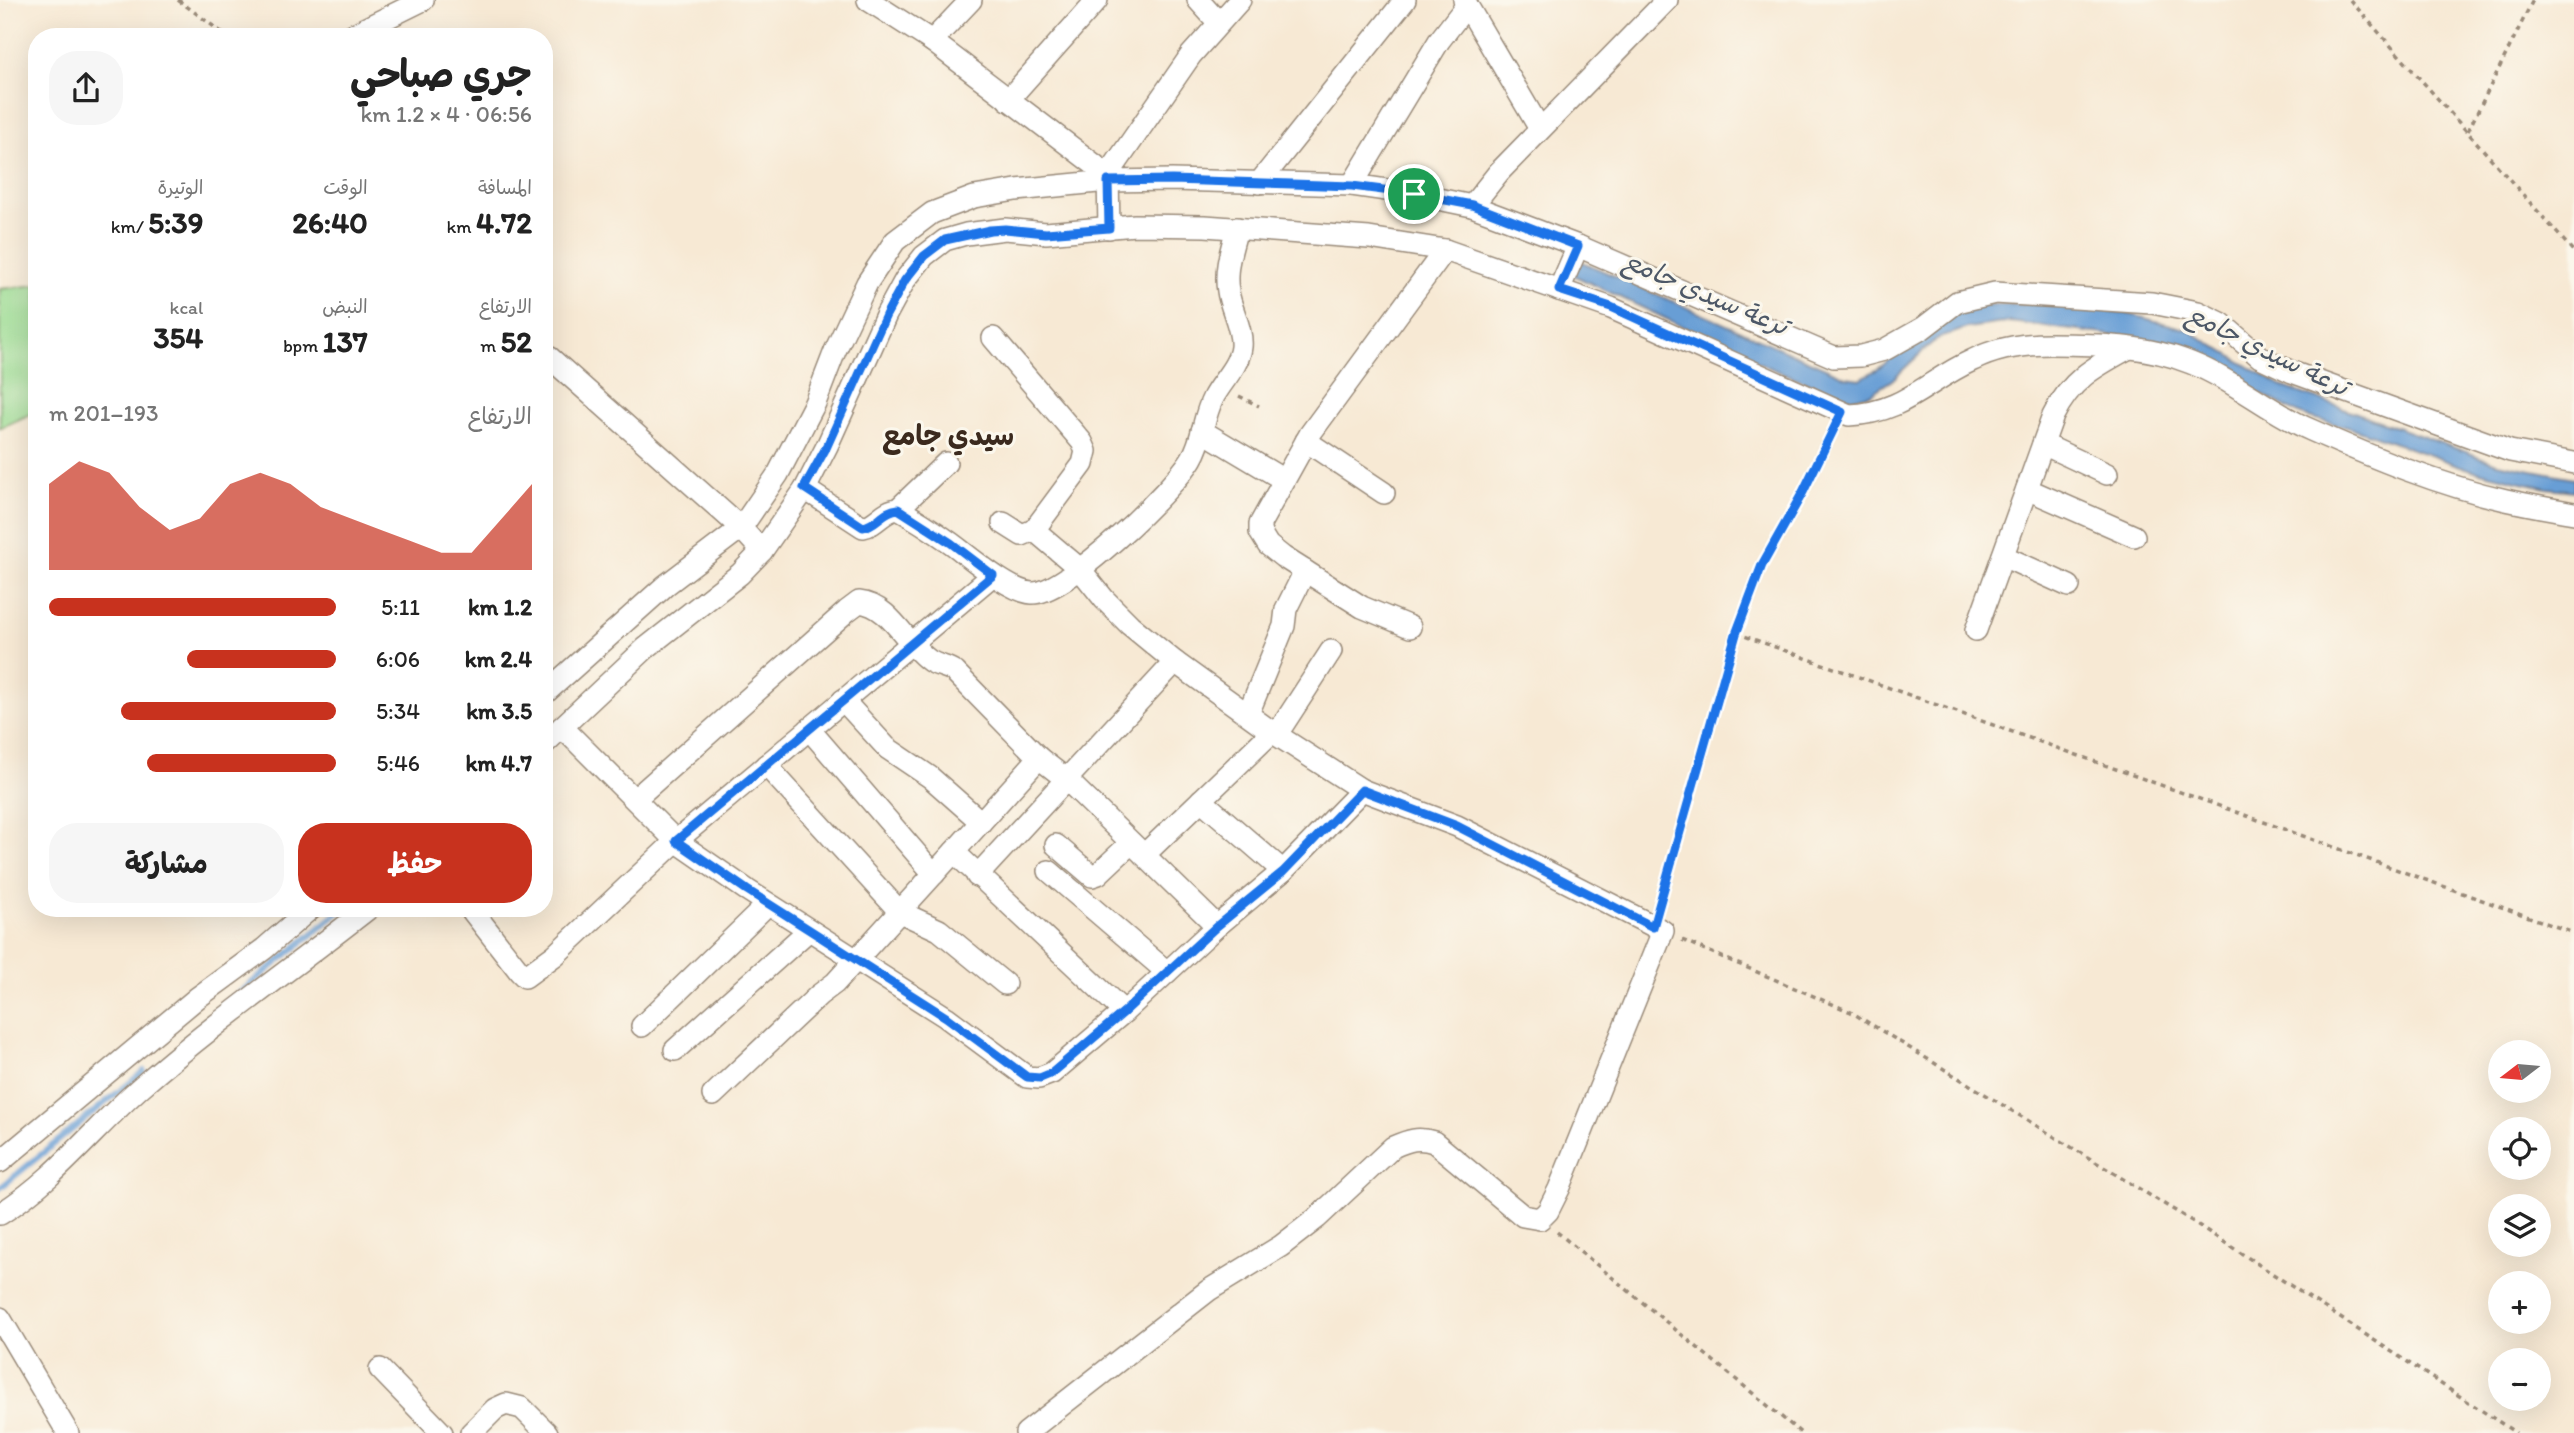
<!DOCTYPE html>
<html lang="ar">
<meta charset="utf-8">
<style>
:root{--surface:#fff;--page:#f6f6f6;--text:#222;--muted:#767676;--accent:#c8321e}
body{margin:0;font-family:Itim,"Playpen Sans Arabic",sans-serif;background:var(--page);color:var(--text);direction:rtl;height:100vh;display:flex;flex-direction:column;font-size:26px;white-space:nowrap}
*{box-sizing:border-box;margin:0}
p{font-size:23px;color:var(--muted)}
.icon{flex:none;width:38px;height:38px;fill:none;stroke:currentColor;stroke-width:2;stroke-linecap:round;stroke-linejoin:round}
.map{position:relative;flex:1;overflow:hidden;direction:ltr}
.sheet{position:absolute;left:28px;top:28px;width:525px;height:889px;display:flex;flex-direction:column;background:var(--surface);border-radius:28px;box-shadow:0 7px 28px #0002;direction:rtl}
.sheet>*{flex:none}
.needle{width:46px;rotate:254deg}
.fabs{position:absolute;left:2488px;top:1040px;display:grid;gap:14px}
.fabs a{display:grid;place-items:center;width:63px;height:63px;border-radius:50%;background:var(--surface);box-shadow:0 7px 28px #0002;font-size:35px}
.pin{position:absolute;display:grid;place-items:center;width:60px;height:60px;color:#fff;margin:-30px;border:4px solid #fff;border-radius:50%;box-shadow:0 2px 7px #0007}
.round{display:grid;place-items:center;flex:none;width:74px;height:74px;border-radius:28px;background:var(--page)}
.summary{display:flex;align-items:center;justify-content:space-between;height:119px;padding:0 21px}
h1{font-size:38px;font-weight:700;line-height:52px}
.metrics{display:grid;grid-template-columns:repeat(3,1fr);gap:10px;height:119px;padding:7px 21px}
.metrics div{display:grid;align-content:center}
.metrics b{font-size:30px;font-weight:700}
.metrics small{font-size:19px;font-weight:400}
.metrics p{font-size:19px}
.chart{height:196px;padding:14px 21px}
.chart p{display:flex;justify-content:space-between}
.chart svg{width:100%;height:126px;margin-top:7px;fill:var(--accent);opacity:.7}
.button{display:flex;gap:14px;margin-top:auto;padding:14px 21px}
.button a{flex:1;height:80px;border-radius:28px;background:var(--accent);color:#fff;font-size:28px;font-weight:700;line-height:80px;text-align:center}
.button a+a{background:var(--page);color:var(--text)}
ul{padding:0 21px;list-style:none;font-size:23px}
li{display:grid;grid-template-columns:112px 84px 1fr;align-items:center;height:52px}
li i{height:18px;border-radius:9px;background:var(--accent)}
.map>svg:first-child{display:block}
.green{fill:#9bdc93;stroke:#6b8358;stroke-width:2}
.water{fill:#689ed5;stroke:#52647a;stroke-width:2}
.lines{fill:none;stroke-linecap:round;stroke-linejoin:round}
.stream{stroke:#689ed5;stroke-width:6}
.street-casing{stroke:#998a79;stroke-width:24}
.path{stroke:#998a79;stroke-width:3.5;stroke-dasharray:5 5;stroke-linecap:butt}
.street{stroke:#fff;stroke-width:21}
.route-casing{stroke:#fff;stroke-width:14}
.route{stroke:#1a73e8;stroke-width:9}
.labels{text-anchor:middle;stroke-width:6;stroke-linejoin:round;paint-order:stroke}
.water-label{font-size:26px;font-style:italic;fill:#4d5867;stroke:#fbf7ec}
.quarter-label{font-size:28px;font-weight:bold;fill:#3b2a1e;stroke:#fbf7ec}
</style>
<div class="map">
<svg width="2574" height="1433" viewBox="0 0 2574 1433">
<rect width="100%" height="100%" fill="#fbf7ec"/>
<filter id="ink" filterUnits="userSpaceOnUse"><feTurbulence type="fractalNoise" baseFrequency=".0143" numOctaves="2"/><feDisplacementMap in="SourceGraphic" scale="14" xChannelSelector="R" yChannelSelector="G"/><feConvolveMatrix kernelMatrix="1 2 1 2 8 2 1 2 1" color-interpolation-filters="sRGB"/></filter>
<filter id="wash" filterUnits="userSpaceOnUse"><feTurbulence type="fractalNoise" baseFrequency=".00686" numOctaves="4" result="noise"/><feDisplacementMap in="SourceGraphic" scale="28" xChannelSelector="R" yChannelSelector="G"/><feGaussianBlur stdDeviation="1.57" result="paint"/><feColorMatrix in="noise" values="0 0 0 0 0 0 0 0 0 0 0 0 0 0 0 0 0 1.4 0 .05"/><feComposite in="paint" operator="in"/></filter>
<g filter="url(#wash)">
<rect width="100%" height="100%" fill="#f7e9d4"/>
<!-- green -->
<path class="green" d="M37,285V411L0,428V289Z"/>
<!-- water -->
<path class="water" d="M1571,257L1846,377L1860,379L1878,369L1940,319L1975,305L2052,304L2125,313L2186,329L2281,386L2497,463L2574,478V491L2547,488L2472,470L2358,430L2301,415L2176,349L2104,334L2010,322L1967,328L1936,339L1892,380L1870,394L1851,399L1775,370L1573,275Z"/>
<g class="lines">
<!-- stream -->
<g class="stream">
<path d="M217,1011L344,908"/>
<path d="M0,1188L144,1071"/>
</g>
</g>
</g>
<g filter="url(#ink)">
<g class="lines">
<defs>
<g id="street">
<path d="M868,0L932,41L1108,175"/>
<path d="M1198,0L1218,22"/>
<path d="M1464,0L1540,129"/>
<path d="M348,37L423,0"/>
<path d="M932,41L971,0"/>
<path d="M1008,100L1097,0"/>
<path d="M1259,183L1405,0"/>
<path d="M1352,185L1439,41L1467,5"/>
<path d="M1472,206L1499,172L1667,0"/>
<path d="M1109,228L1108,175L1191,55L1240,0"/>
<path d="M1559,290L1578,246"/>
<path d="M993,338L1082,442L1086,451L1083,464L1034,530"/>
<path d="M549,357L741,528L762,551"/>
<path d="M1202,431L1284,480"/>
<path d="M1306,441L1384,493"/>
<path d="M2043,444L2107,474"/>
<path d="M805,489L863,527C877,525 883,510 898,509C916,519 934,531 951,543C969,556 1010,592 1032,593C1065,595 1175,488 1192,458C1203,440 1203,417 1213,398C1221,382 1239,366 1241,347C1243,329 1230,308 1228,291C1224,269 1232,248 1237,228"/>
<path d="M2027,489L2134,536"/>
<path d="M898,509L946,463"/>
<path d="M1003,523L1022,535L1034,530L1080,569L1104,599L1130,625L1175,662L1272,732L1362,790L1457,826L1663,931L1559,1189L1548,1211L1540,1219L1523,1216L1434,1142C1418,1137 1409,1140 1393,1147L1317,1218L1281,1246L1209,1290L1026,1433"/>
<path d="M2003,556L2069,586"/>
<path d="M1410,627L1362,607L1283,557L1268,545L1260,532V524L1310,434L1445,250"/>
<path d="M1976,630L2053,416C2071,379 2094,367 2129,348"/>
<path d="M544,694L666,585L741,528L778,474L815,403L835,351L867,283L895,241L932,213L974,197L1016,190L1108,181L1172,180L1352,185L1414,194L1472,206L1578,246L1834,357L1861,356L1884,350L1923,328L1957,302L1995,293L2152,303L2198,312L2221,323L2260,357L2292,372L2510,451L2574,463"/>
<path d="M843,700L887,748L930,777L981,822"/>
<path d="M1248,714L1284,626L1286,609L1305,571"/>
<path d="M562,727L676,841L747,890L946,1017L1027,1077L1039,1078L1052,1073L1124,1012L1217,926L1283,871L1362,790"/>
<path d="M809,729L934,874"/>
<path d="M1277,734L1331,651"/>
<path d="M544,744L646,648L740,574L762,551L805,489L827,446L886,315L905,280L924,256L945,240L966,234L1005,229L1046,233L1135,225L1205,226L1369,238L1445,250L1611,308L1849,415C1904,413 1926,381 1973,360C1997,348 2023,344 2050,344C2096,344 2148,345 2191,363C2234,380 2269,412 2311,430C2374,458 2439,485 2506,500C2529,505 2551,509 2574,513"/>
<path d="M766,765L900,912L939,930L1005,984"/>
<path d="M635,799L847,611L859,602C891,605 906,645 930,661C938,666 947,666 955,672L1039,758L1066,779L1217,926"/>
<path d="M1201,800L1283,871"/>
<path d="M1056,845L1092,876L1098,874L1131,843"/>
<path d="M954,852L1124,1012"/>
<path d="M1144,855L1272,732"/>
<path d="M1049,871L1167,972"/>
<path d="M977,876L1175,662"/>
<path d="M470,908L520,972L525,977L555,955L676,841L993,575"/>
<path d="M642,1026L768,904"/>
<path d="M675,1050L809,930"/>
<path d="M713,1095L819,995L835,983L1039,758"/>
<path d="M0,1162L197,998L264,949L311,908"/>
<path d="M0,1214C55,1180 94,1128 142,1086C214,1023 294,967 369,908"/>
<path d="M0,1318L68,1433"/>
<path d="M380,1369L442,1433"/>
<path d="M471,1433L495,1409L506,1404L522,1408L547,1433"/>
</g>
</defs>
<!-- street casing -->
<use href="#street" class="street-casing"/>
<!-- path -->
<g class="path">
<path d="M178,0L228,37"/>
<path d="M2350,0L2574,252"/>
<path d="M2468,131L2533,0"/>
<path d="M1239,396L1259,406"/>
<path d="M1736,633L2574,933"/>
<path d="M1659,907L1736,633L1762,565L1803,492L1833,429"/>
<path d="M1682,940L1851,1012L2195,1223L2516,1433"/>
<path d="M1557,1232L1801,1433"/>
</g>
<!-- street -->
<use href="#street" class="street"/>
</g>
</g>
<g class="lines" filter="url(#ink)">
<defs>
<path id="route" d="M1172,180L1352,186L1414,194L1472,205L1578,246L1559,290L1611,307L1842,412L1803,492L1762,565L1736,634L1653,927L1457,826L1362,790L1283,872L1217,926L1124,1012L1052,1073L1040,1078L1027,1077L946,1017L747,890L676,841L993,575L951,543L898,509C883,510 877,525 863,527L804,488L827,446L886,315L905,280L924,256L945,240L990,230L1005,229L1046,233L1109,228L1108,181Z"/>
</defs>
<!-- route casing -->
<use href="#route" class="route-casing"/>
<!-- route -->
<use href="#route" class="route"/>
</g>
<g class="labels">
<!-- water labels -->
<g class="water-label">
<text transform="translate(1706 293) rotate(23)" y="9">ترعة سيدي جامع</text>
<text transform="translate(2268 350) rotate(26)" y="9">ترعة سيدي جامع</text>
</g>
<!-- quarter labels -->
<g class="quarter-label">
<text x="948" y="445">سيدي جامع</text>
</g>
</g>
</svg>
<div class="fabs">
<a><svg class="needle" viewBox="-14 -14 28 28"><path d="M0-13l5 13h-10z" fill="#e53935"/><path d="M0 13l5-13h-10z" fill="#767676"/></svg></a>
<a><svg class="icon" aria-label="locate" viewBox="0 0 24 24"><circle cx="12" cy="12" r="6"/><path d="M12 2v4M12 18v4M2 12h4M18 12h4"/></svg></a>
<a><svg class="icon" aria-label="layers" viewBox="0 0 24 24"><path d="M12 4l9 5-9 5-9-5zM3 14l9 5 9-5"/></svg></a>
<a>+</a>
<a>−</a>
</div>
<div class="pin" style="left:1414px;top:194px;background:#1e9e55"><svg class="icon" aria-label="arrive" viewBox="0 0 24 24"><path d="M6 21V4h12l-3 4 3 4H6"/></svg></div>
<section class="sheet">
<div class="summary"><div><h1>جري صباحي</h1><p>06:56 · 4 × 1.2 km</p></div><a class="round"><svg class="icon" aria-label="share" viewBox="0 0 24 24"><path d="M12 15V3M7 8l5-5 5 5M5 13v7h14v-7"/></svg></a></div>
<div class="metrics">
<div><p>المسافة</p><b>4.72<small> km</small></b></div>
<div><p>الوقت</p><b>26:40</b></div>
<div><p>الوتيرة</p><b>5:39<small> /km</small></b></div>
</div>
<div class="metrics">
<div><p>الارتفاع</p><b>52<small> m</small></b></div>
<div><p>النبض</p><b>137<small> bpm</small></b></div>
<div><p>kcal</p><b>354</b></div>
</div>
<div class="chart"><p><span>الارتفاع</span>193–201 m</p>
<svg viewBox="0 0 160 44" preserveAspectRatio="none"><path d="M0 44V14L10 6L20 10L30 22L40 30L50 26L60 14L70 10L80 14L90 22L100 26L110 30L120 34L130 38L140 38L150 26L160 14V44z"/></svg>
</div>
<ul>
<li><b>1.2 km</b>5:11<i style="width:100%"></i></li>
<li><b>2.4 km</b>6:06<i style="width:52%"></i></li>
<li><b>3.5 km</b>5:34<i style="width:75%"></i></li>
<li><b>4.7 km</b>5:46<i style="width:66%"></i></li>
</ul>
<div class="button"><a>حفظ</a><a>مشاركة</a></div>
</section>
</div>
